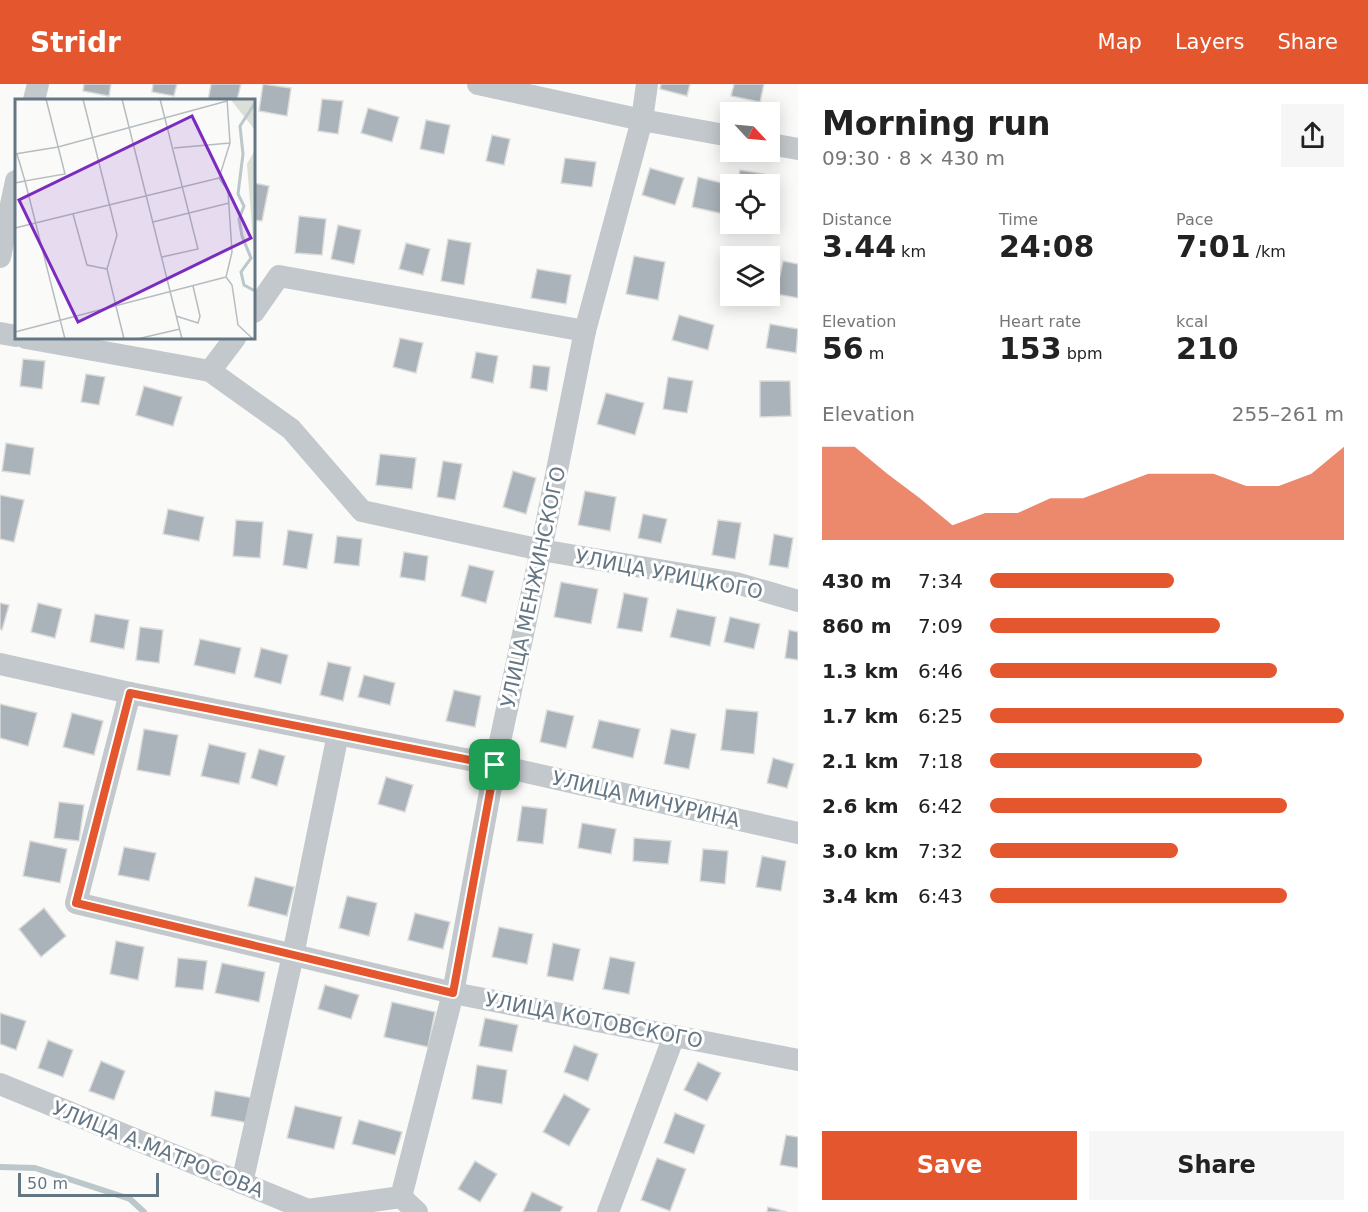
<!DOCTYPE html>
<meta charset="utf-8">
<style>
:root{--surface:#fff;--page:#f6f6f6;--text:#222;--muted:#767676;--accent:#e4572e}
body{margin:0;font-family:"DejaVu Sans",sans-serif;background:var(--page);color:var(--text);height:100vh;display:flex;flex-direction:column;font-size:22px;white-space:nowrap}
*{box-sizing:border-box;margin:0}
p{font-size:20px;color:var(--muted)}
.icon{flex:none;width:33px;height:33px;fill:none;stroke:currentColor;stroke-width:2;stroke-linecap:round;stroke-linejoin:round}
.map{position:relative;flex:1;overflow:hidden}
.details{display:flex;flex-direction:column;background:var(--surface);width:570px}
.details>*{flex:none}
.needle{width:39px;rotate:116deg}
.controls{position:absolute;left:720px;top:18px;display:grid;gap:12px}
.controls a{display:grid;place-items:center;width:60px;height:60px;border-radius:0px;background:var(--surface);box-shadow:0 3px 15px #0003;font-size:30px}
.scale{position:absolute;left:18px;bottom:15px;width:141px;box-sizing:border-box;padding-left:6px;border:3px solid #657683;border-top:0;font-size:16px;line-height:21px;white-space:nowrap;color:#657683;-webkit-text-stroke:4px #fff;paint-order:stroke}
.pin{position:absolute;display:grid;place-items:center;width:51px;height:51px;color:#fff;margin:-26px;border-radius:12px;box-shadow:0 3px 9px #0006}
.round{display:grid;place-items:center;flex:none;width:63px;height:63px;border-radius:0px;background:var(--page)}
.summary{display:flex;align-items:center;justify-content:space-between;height:102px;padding:0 24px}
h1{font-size:33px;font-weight:700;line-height:45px}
.metrics{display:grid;grid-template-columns:repeat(3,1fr);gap:9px;height:102px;padding:6px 24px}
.metrics div{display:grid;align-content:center}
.metrics b{font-size:30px;font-weight:700}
.metrics small{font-size:16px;font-weight:400}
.metrics p{font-size:16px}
.chart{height:168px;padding:12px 24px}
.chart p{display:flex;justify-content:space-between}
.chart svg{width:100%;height:108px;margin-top:6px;fill:var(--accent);opacity:.7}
.button{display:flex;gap:12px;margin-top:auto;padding:12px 24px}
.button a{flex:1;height:69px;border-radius:0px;background:var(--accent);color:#fff;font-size:24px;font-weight:700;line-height:69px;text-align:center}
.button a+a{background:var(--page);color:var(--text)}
ul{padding:0 24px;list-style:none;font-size:20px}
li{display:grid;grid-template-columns:96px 72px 1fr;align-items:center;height:45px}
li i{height:15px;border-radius:8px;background:var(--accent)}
header{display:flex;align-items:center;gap:36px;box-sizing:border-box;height:84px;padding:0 30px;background:var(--accent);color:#fff}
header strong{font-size:28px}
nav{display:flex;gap:33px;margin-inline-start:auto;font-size:21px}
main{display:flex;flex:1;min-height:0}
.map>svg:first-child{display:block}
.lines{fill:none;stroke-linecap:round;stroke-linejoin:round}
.stream{stroke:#bbc7cb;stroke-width:6}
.building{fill:#aab3b9;stroke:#dcdcda;stroke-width:1.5}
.minor{stroke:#c3c8cc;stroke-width:22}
.route-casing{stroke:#fff;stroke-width:12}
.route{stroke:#e4572e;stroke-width:8}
.labels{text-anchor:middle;stroke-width:6;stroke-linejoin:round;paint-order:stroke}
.street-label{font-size:20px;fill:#657683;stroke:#fff}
.inset-river{fill:none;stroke:#bbc7cb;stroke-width:3}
.inset-road{fill:none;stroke:#b5bdc2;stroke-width:1.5}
.view{fill:#7b2cbf;fill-opacity:0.15;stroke:#7b2cbf;stroke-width:3}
.inset-edge{fill:none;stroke:#657683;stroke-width:3}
</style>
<header>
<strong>Stridr</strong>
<nav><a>Map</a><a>Layers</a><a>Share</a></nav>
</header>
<main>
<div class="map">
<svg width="798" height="1128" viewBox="0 0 798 1128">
<rect width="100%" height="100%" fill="#fafaf8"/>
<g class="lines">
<!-- stream -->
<path class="stream" d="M0,1083L35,1084L130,1115L144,1128"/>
</g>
<!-- building -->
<g class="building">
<path d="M84,0H111L109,12L83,7Z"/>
<path d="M153,0H177L174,12L152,8Z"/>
<path d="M211,0H241L237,16H208Z"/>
<path d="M263,0L291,4L287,32L259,27Z"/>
<path d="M661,0H690L687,12L660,5Z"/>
<path d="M734,0H764L760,18L731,12Z"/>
<path d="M322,15L343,17L338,50L318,47Z"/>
<path d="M368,24L399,33L392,58L361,49Z"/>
<path d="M426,36L450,41L444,70L420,65Z"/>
<path d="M492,51L510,55L504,81L486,77Z"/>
<path d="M565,74L596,78L592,103L561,99Z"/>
<path d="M650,84L684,94L675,121L642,111Z"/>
<path d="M740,86L764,90L762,100H737Z"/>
<path d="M698,93L730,101L724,130L692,123Z"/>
<path d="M254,99L269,102L262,137L254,136Z"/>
<path d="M299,132L326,135L322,171L295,169Z"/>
<path d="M338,141L361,146L354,180L331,175Z"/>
<path d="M448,155L471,159L464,201L441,197Z"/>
<path d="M406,159L430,165L423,191L399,185Z"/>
<path d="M634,172L665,178L658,216L626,210Z"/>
<path d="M783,177L798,180V214L776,210Z"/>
<path d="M537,185L571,191L566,220L531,214Z"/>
<path d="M679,231L714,241L708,266L672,256Z"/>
<path d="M770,240L798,245L796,269L766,264Z"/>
<path d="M400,254L423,259L416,289L393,283Z"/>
<path d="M476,268L498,272L493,299L471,294Z"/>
<path d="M23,275L45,277L42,305L20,302Z"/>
<path d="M533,281L550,283L547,307L530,304Z"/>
<path d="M86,290L105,293L99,321L81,318Z"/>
<path d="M668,293L693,297L687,329L663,325Z"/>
<path d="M760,297H790L791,332L760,333Z"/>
<path d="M144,302L182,313L173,342L136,331Z"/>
<path d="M606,309L644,319L635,351L597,340Z"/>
<path d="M6,359L34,364L30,391L2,387Z"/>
<path d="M380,370L416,374L412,405L376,401Z"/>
<path d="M443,377L462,380L455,416L437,413Z"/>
<path d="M513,387L536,394L526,430L503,423Z"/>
<path d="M585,407L616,413L610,447L578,441Z"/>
<path d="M0,411L24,416L14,458L0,455Z"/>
<path d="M168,425L204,433L199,457L163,450Z"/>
<path d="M643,430L667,435L661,459L638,454Z"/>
<path d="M236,436L263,438L260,474L233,472Z"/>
<path d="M718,436L741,439L735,475L712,471Z"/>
<path d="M288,446L313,450L307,485L283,481Z"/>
<path d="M774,450L793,454L788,484L769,481Z"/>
<path d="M337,452L362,455L359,482L334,479Z"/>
<path d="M404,468L428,472L425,497L400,493Z"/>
<path d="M469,481L494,487L486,519L461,512Z"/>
<path d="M561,498L598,505L591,540L554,533Z"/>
<path d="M624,509L648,514L642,548L617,544Z"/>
<path d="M0,519L9,521L2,546L0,545Z"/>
<path d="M38,519L62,525L55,554L31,548Z"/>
<path d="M677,525L716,533L710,562L670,553Z"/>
<path d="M95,530L129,536L124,565L90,558Z"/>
<path d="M730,533L760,540L754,565L724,558Z"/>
<path d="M140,543L163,546L159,579L136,576Z"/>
<path d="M789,546L798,548V576L785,574Z"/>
<path d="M200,555L241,564L235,590L194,581Z"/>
<path d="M261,564L288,571L281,600L254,593Z"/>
<path d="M328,578L351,583L343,617L320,611Z"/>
<path d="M364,591L395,599L390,621L358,613Z"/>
<path d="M454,606L481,612L475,643L446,637Z"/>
<path d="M0,620L37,629L28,662L0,654Z"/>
<path d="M726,625L758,628L754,670L721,666Z"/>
<path d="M547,626L574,632L566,664L540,658Z"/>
<path d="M72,629L103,637L94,671L63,663Z"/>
<path d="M599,636L640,645L633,674L592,664Z"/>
<path d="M144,645L178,651L170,692L137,686Z"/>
<path d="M671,645L696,650L689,685L664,680Z"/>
<path d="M209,660L246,669L239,700L201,692Z"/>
<path d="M259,665L285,672L277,702L251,694Z"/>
<path d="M773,674L794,680L787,704L767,699Z"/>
<path d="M386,693L413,701L405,728L378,720Z"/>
<path d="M59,718L84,721L79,757L54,754Z"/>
<path d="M522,722L547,725L543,760L517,757Z"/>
<path d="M582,739L616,745L611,770L578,764Z"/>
<path d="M634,754L671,757L668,780L633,777Z"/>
<path d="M30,757L67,765L60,799L23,792Z"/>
<path d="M124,763L156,769L149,797L118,791Z"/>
<path d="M703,765L728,767L725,800L700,797Z"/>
<path d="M762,772L786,777L781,807L756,803Z"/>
<path d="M255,793L294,803L287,832L248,822Z"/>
<path d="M347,812L377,819L369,852L339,844Z"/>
<path d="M44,824L66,852L41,873L19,845Z"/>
<path d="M415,829L450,838L443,865L408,856Z"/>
<path d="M499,843L533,850L527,880L492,873Z"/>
<path d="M116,857L144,863L138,896L110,890Z"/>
<path d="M553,859L580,865L573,897L547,892Z"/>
<path d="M610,873L635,878L629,910L603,905Z"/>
<path d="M178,874L207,877L203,906L175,903Z"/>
<path d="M222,879L265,888L259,918L215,909Z"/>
<path d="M325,901L359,911L351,935L318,925Z"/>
<path d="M392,918L435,928L428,963L384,953Z"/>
<path d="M0,929L26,937L16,966L0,960Z"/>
<path d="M485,934L518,941L512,968L479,962Z"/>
<path d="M48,956L73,966L63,993L38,984Z"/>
<path d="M574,961L598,970L588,997L564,988Z"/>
<path d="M101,977L125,987L114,1016L89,1007Z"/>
<path d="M698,978L721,989L707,1017L684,1006Z"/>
<path d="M477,981L507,986L502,1020L472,1015Z"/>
<path d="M215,1007L253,1014L249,1039L211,1032Z"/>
<path d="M564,1010L590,1025L569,1062L543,1048Z"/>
<path d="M295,1022L342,1033L334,1065L287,1054Z"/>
<path d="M675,1029L705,1041L694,1070L664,1059Z"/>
<path d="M359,1036L402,1048L395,1071L352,1060Z"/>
<path d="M786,1051L798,1053V1084L780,1081Z"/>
<path d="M657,1074L686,1085L670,1127L641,1116Z"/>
<path d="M475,1077L497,1090L480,1118L458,1105Z"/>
<path d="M532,1108L563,1123L560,1128H523Z"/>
<path d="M768,1123L787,1128H767Z"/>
</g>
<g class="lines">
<!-- minor -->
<g class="minor">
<path d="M478,0L642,36L730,52"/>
<path d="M34,16L38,0"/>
<path d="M770,60L798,65"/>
<path d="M0,173L16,97"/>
<path d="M254,228L279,192L585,247"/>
<path d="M0,249L16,252"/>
<path d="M26,254L210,287L291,345L362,427L541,466L736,499L798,517"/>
<path d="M210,287L235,254"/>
<path d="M0,580L130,609L495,681L798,749"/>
<path d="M130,609L76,819L453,909L798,976"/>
<path d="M0,1000L308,1126L401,1113L417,1128"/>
<path d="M242,1099L293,871L338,650"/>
<path d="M401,1113L453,909L495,681L541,466L585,247L642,36L647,0"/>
<path d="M608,1128L674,952"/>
</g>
</g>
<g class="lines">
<defs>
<path id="route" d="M130,609L495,681L453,909L76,819Z"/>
</defs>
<!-- route casing -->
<use href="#route" class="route-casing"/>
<!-- route -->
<use href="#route" class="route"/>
</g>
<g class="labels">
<!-- street labels -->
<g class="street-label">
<text transform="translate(669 490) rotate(11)" y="7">УЛИЦА УРИЦКОГО</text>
<text transform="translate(533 503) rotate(-78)" y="7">УЛИЦА МЕНЖИНСКОГО</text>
<text transform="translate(646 715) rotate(13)" y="7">УЛИЦА МИЧУРИНА</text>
<text transform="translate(594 936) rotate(11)" y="7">УЛИЦА КОТОВСКОГО</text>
<text transform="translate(158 1065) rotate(22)" y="7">УЛИЦА А.МАТРОСОВА</text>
</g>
</g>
<!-- overview -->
<g transform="translate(15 15)">
<rect width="240" height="240" fill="#fafaf8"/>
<path d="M216,0H240V31L216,1ZM240,51V166L232,65Z" fill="#dadfd7"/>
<path class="inset-river" d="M240,4L225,27L228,55L223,95L229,107L224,120L227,137L236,159L226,173L229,186L240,192"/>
<path class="inset-road" d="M68,0L102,136L92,170L109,240M107,0L167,240M145,0L183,150L147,158M212,0L215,44L204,79L213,92L217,153L211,178L217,186L223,226L238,240M159,49L215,44M0,55L43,48L212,2M2,55L10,82L50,75L31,0M0,84L10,82L50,240M58,115L72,166L92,170M138,123L214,104M0,129L204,79M161,217L183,224L185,217L178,187M0,233L211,178M122,240L165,230"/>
<path class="view" d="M177,17L236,139L63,223L4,101Z"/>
<rect width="240" height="240" class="inset-edge"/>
</g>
</svg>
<div class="controls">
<a><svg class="needle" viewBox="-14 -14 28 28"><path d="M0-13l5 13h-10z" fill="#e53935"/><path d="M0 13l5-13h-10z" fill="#767676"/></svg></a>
<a><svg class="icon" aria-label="locate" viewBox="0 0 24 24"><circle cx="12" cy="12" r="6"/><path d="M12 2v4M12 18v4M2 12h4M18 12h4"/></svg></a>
<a><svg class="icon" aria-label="layers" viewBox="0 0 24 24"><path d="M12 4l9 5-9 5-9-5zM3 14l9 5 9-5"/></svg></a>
</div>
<div class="scale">50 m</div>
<div class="pin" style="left:495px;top:681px;background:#1e9e55"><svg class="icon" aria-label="arrive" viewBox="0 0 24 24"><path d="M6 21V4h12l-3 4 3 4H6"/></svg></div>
</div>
<section class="details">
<div class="summary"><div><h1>Morning run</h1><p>09:30 · 8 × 430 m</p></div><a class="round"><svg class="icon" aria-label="share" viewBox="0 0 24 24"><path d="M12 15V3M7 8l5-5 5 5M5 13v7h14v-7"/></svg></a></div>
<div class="metrics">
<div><p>Distance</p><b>3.44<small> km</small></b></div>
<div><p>Time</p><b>24:08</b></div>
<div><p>Pace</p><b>7:01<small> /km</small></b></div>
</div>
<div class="metrics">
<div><p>Elevation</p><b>56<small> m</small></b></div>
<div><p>Heart rate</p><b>153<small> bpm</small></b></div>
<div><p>kcal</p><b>210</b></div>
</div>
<div class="chart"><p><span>Elevation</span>255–261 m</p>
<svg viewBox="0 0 160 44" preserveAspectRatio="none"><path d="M0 44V6L10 6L20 17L30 27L40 38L50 33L60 33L70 27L80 27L90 22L100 17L110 17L120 17L130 22L140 22L150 17L160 6V44z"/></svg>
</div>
<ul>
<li><b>430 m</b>7:34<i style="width:52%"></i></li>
<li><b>860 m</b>7:09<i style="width:65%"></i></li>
<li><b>1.3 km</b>6:46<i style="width:81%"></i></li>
<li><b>1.7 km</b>6:25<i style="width:100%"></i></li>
<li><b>2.1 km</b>7:18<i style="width:60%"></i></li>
<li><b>2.6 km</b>6:42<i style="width:84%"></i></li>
<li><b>3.0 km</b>7:32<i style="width:53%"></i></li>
<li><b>3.4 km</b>6:43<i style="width:84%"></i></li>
</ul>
<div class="button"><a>Save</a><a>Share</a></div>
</section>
</main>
